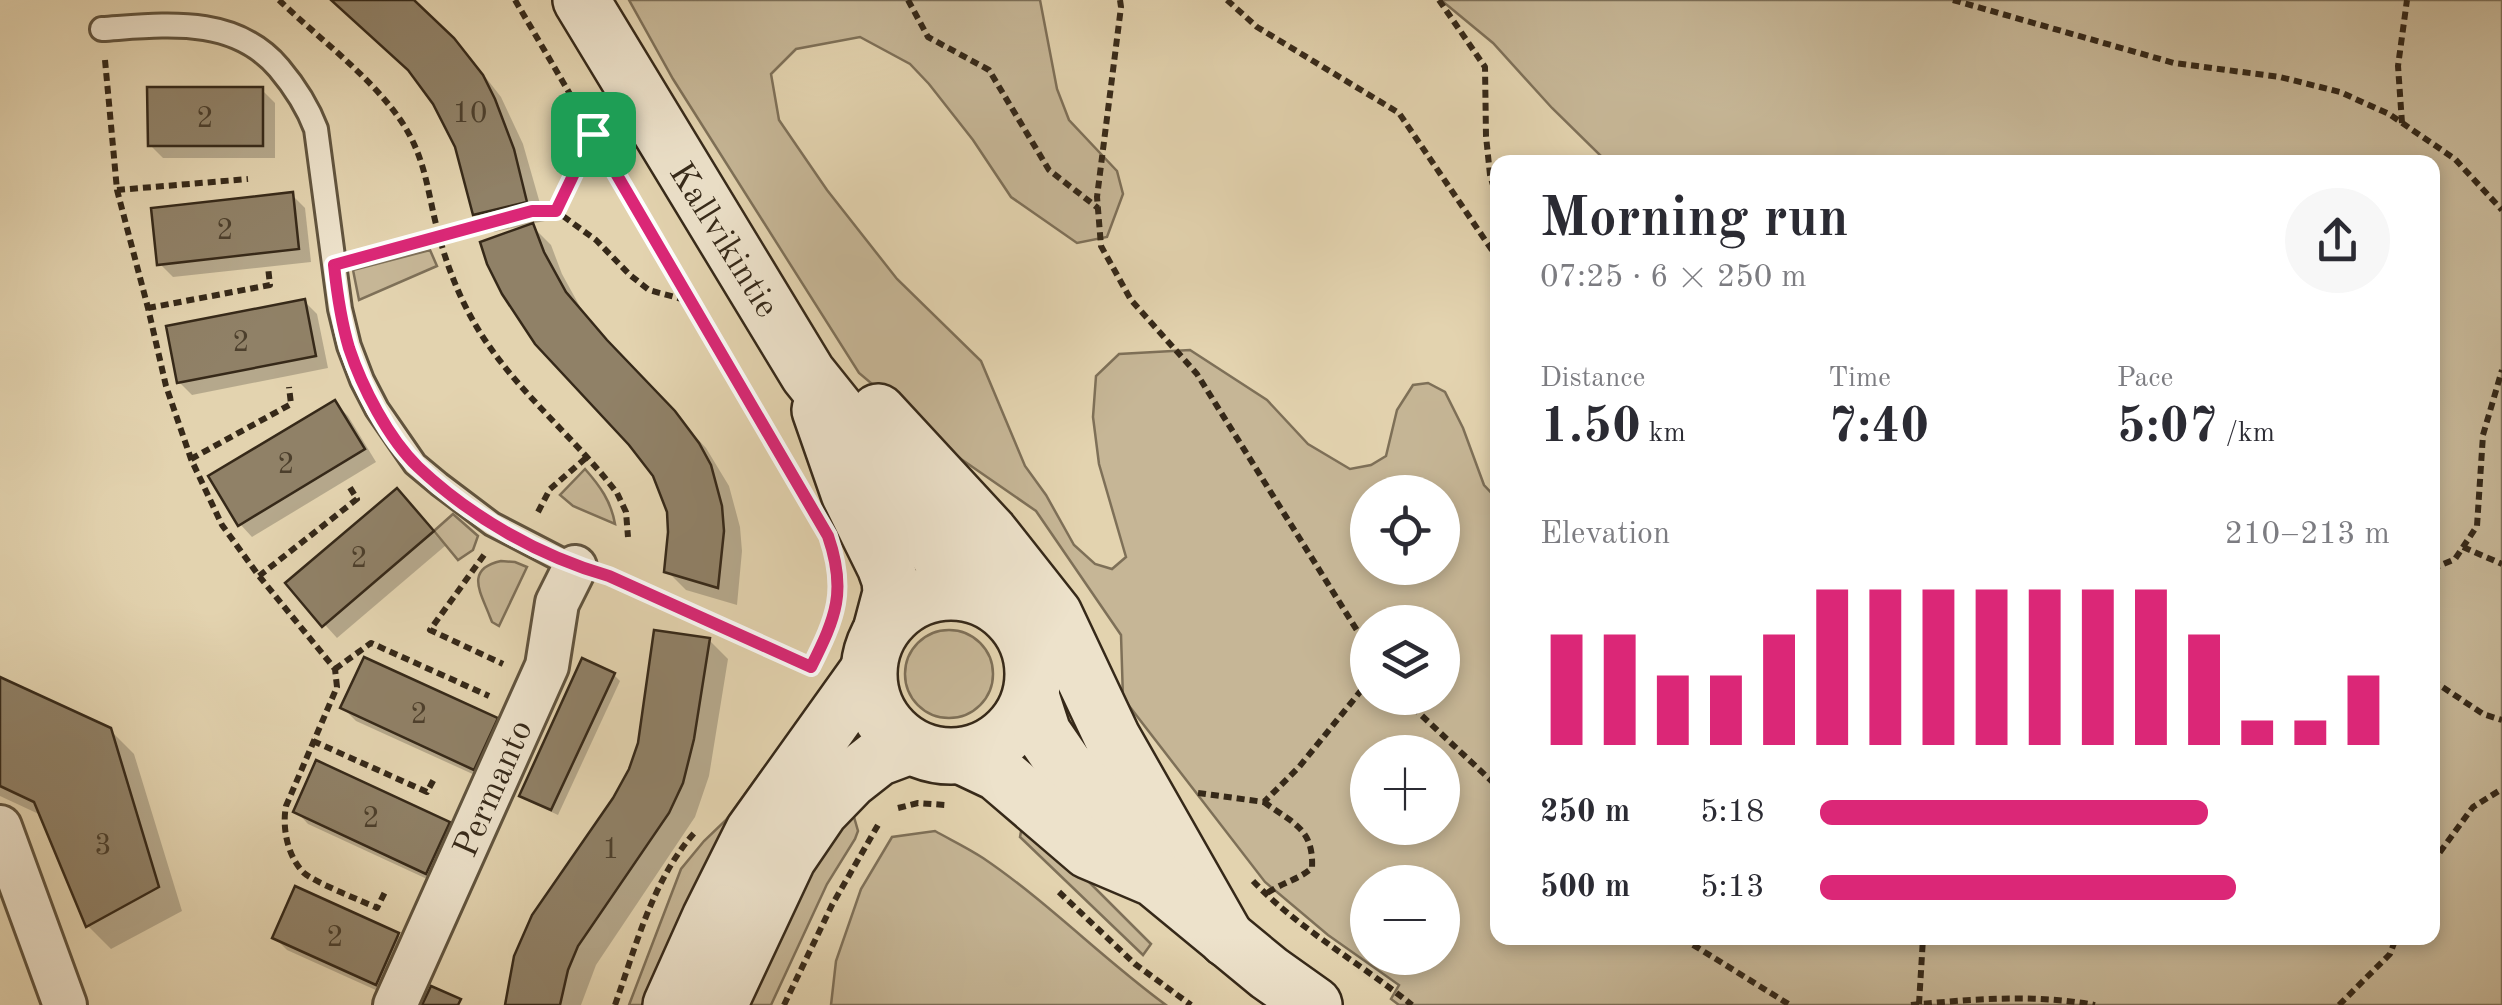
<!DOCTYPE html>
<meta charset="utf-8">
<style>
:root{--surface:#fff;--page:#f7f7f7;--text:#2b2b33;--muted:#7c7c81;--accent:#db2777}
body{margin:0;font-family:"Old Standard TT",serif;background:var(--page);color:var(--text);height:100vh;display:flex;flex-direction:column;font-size:38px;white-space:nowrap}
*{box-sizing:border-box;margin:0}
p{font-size:32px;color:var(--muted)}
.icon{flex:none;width:55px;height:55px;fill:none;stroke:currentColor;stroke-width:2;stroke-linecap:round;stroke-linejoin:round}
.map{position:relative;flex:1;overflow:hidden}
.details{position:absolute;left:1490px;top:155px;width:950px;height:790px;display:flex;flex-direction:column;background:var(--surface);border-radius:20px;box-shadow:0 5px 15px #0003}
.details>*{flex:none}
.controls{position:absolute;left:1350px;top:475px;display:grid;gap:20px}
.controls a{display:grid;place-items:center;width:110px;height:110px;border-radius:50%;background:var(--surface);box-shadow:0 5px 15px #0003;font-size:50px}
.pin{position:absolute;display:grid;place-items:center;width:85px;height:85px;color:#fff;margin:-42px;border-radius:20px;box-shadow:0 5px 15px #0006}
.round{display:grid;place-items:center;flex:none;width:105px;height:105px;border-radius:52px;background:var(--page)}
.summary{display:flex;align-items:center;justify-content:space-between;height:170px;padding:0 50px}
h1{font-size:55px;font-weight:800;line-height:75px}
.stats{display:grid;grid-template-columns:repeat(3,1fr);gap:15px;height:170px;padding:10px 50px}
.stats div{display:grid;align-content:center}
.stats b{font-size:50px;font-weight:800}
.stats small{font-size:28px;font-weight:400}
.stats p{font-size:28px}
.chart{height:280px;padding:20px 50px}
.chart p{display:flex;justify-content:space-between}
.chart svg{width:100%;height:180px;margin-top:10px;stroke:var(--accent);stroke-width:6}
ul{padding:0 50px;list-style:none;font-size:32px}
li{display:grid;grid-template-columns:160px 120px 1fr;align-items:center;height:75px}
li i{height:25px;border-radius:12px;background:var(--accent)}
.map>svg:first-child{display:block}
.green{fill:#c6b696;stroke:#7e7058;stroke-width:2.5;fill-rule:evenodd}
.shadow{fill:#0003}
.building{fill:#908167;stroke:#362919;stroke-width:2.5}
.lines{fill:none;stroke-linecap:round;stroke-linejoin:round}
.service-casing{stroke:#61543e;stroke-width:28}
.minor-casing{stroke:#61543e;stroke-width:48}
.secondary-casing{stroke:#362919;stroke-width:60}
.path{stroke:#362919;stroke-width:6;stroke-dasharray:8 5;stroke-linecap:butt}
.service{stroke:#ede2cb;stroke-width:22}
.minor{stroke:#ede2cb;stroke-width:42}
.secondary{stroke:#ede2cb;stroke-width:55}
.route-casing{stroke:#fff;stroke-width:20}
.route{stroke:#db2777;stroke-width:12}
.labels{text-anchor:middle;stroke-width:8;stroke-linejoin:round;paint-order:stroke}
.number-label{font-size:30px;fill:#4c3f2c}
.street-label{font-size:35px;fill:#362919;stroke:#ede2cb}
</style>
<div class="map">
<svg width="2502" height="1005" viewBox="0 0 2502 1005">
<rect width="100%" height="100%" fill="#e3d3af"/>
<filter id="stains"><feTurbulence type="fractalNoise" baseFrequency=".002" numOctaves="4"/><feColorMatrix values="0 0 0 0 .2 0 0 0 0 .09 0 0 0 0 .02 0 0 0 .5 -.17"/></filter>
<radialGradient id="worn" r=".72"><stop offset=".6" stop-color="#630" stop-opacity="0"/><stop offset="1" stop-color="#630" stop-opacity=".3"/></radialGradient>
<!-- green -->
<g class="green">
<path d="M629,0H1040L1057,89L1069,120L1117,171L1123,194L1107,237L1077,243L1011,197L973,140L929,84L910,64L860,37L796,49L771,74L779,120L827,190L897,279L981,361L1025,466L1046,495L1074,545L1095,564L1112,569L1126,557L1099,464L1093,417L1096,376L1119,354L1190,350L1267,400L1308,444L1350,469L1371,465L1386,456L1397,410L1413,385L1428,383L1445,392L1463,428L1484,485L1497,499L1498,938H2432V162H1607L1552,108L1493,43L1441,0H2502V1005H1399L1391,999L1399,985L1328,935L1265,882L1123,698L1121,635L1036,511L961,459L859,373L673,79ZM1368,492H1442V568H1368ZM1368,622H1442V698H1368ZM1368,752H1442V828H1368ZM1368,882H1442V958H1368Z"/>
<path d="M430,250L437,266L359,300L353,270Z"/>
<path d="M585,469C600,486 611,501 615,524L573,506L560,495Z"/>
<path d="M453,514L478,536L473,550L458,560L434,531Z"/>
<path d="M501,561L515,562L527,567L499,626L492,622L490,617C481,593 464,569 501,561Z"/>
<circle cx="949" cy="674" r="44"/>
<path d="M776,753L653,1005H629L681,869L704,841L726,820L762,770Z"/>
<path d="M852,810L858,831L855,839L827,884L771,1005H735L769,934Z"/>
<path d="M1022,826L1070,863L1151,944L1143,955L1020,837Z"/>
<path d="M935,831C951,840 968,848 983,858C1048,902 1103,959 1166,1005H831L836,961L861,889L892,837Z"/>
</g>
<!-- shadow -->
<g class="shadow">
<path d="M333,0H410L472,60L501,97L523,144L545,221L530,224L551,245L562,274L584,314L625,362L706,448L729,486L740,527L742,551L737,605L686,590L667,571L669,512L656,475L522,226L494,232L475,214L458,146L435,102L414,74Z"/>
<path d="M262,90L275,103V158H163L150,145Z"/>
<path d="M292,195L305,208L311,262L173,277L160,264Z"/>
<path d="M304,301L317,314L328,368L192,395L179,382Z"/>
<path d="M335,403L348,416L376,462L252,537L240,524Z"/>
<path d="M409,504L445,546L337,638L288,584Z"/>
<path d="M709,640L728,659L709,776L695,817L596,965L581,1005H507L615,799Z"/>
<path d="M614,675L620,681L558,815L528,801L522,795Z"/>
<path d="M0,679L110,730L134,754L182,911L111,949L88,926L43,816L0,796Z"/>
<path d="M343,708L497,720L510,733L488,781L356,721Z"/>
<path d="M296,811L449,824L462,837L440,885L308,824Z"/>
<path d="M398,935L411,948L389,996L287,950L274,937Z"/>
</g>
<!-- building -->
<g class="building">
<path d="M331,0H414L454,38L483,75L495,99L514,149L527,202L473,215L455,147L433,104L408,70Z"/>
<path d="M147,87H263V146H148Z"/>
<path d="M293,192L299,249L157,265L151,208Z"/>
<path d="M533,223L544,252L566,292L607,340L675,411L699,443L711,465L722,506L724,531L718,588L664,572L668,532L667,512L653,476L629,445L535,344L502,294L487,264L480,242Z"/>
<path d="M305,299L316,356L177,383L166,326Z"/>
<path d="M335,400L365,449L238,526L208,476Z"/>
<path d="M397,488L434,531L322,627L285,583Z"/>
<path d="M654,630L710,638L694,739L683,783L669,813L578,946L568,970L560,1005H505L514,956L532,915L613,798L629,769L638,743Z"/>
<path d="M364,657L498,718L474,770L340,708Z"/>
<path d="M582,658L615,673L551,810L519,796Z"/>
<path d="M0,677L111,728L159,887L86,927L34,802L0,786Z"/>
<path d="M316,760L450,822L426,874L293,812Z"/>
<path d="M295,886L399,933L376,985L272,938Z"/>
<path d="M431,986L461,999L458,1005H422Z"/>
</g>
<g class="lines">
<defs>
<path id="service" d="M102,29C165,25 234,15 279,68C295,87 307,105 316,129L340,309L349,346L362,380L377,409L415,464L439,484L492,524L575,567"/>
<g id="minor">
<path d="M0,827L65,1005"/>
<path d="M395,1005L547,666L557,603L575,567"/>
</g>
<g id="secondary">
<path d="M581,0L808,374L884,469L944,563L988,600"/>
<path d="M820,410L849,493L885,566L890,580L891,593L882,627"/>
<path d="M878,412L990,533L1054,614L1112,737L1227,939"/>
<circle cx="951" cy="674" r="82"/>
<path d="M1031,696L1043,733L1065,765L1124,826L1152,873"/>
<path d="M962,756L998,773L1089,851L1155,879L1269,973L1314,1005"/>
<path d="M671,1005L710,918L753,832L868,671"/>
<path d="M719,1005L788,858L820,811L850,780L878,758L910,746"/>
</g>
</defs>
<!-- service casing -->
<use href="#service" class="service-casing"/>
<!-- minor casing -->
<use href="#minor" class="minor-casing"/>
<!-- secondary casing -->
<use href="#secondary" class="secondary-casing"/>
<!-- path -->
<g class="path">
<path d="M279,0C322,42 390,90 414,144C427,172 430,203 438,232C446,263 459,297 475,324C512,388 573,435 617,493L626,512L628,537"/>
<path d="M515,0L781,455"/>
<path d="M908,0L928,37L989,70L1049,170L1098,208"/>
<path d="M1120,0L1121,7L1097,197L1101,246L1131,300L1197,374L1368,648"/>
<path d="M1227,0L1257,27L1399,113L1498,259"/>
<path d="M1439,0L1485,67L1486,136L1490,175L1498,202"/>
<path d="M1953,0L2174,63L2280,77L2340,92L2389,114L2455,159L2502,210"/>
<path d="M105,60L117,190L148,308L166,386L191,459L222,525L259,576L335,669L337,687L286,806C282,827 287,856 304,873C314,882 362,901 377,908L385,892"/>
<path d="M2402,123L2398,66L2407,0"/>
<path d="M117,190L248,179"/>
<path d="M556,211L593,135"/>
<path d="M363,257L532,211H556L596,240L630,275L649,290L689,301"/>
<path d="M148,308L270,285L268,267"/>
<path d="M191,459L291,404L289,387"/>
<path d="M538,512L550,489L587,457"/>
<path d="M2463,547L2502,564"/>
<path d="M484,555L430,630L503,664"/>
<path d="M2432,569L2455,559L2477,526L2483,435L2502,370"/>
<path d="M259,576L357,499L349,486"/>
<path d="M614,579L811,667"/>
<path d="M818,652L833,618"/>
<path d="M335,669L371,643L489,696"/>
<path d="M2432,680L2483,714L2502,720"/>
<path d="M1403,698L1498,787"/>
<path d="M313,741L427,792L434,779"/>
<path d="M1198,793L1264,802L1299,767L1368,682"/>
<path d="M1264,802C1292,823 1314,828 1312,868C1298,880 1281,883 1266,894"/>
<path d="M898,808L918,803L945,805"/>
<path d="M2432,863L2473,807L2502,789"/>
<path d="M1253,881C1300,930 1360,963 1412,1005"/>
<path d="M1059,892L1135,964L1191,1005"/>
<path d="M1682,938L1790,1005"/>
<path d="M1919,1004L1923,938"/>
<path d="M615,1005C636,946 653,878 696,831"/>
<path d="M784,1005L832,905L878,825"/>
<path d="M1911,1005C1972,999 2035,994 2095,1005"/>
<path d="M2339,1005L2390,954L2396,938"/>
</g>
<!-- service -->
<use href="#service" class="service"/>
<!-- minor -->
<use href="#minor" class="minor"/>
<!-- secondary -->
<use href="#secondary" class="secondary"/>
</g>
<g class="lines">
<defs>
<path id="route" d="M593,134L828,536C847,591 836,617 811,667L609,576C539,556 471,517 418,467C388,438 362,387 349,348C341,321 337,293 334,265L532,211H556Z"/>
</defs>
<!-- route casing -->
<use href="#route" class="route-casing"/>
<!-- route -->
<use href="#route" class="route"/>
</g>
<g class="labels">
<!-- number labels -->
<g class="number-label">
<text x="470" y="122">10</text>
<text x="205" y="127">2</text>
<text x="225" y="239">2</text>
<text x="241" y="351">2</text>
<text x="286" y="473">2</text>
<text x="359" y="567">2</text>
<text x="419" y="723">2</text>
<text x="371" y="827">2</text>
<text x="103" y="854">3</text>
<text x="611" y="858">1</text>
<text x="335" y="946">2</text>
</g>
<!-- street labels -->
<g class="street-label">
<text transform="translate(725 239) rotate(58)" y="12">Kallvikintie</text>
<text transform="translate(492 788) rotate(-66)" y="12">Permanto</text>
</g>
</g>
<rect width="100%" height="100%" filter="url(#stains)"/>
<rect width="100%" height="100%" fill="url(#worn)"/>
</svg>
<div class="controls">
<a><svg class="icon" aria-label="locate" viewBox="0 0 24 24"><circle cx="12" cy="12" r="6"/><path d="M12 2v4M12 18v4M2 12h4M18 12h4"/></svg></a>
<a><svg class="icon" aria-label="layers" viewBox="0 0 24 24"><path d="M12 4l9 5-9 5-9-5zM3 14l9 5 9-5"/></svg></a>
<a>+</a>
<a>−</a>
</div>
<div class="pin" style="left:593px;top:134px;background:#1e9e55"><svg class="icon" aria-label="arrive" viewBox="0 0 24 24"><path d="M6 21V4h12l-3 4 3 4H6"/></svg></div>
<section class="details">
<div class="summary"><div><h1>Morning run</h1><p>07:25 · 6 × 250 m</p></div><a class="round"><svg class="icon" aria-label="share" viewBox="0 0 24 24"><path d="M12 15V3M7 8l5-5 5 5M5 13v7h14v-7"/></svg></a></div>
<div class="stats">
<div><p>Distance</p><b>1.50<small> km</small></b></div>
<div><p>Time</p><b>7:40</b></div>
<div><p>Pace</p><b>5:07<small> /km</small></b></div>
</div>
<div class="chart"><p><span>Elevation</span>210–213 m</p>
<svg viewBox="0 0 160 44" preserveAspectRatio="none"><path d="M5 44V17M15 44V17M25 44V27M35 44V27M45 44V17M55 44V6M65 44V6M75 44V6M85 44V6M95 44V6M105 44V6M115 44V6M125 44V17M135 44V38M145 44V38M155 44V27"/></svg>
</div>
<ul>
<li><b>250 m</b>5:18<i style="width:68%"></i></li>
<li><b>500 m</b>5:13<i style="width:73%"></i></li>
</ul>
</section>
</div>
